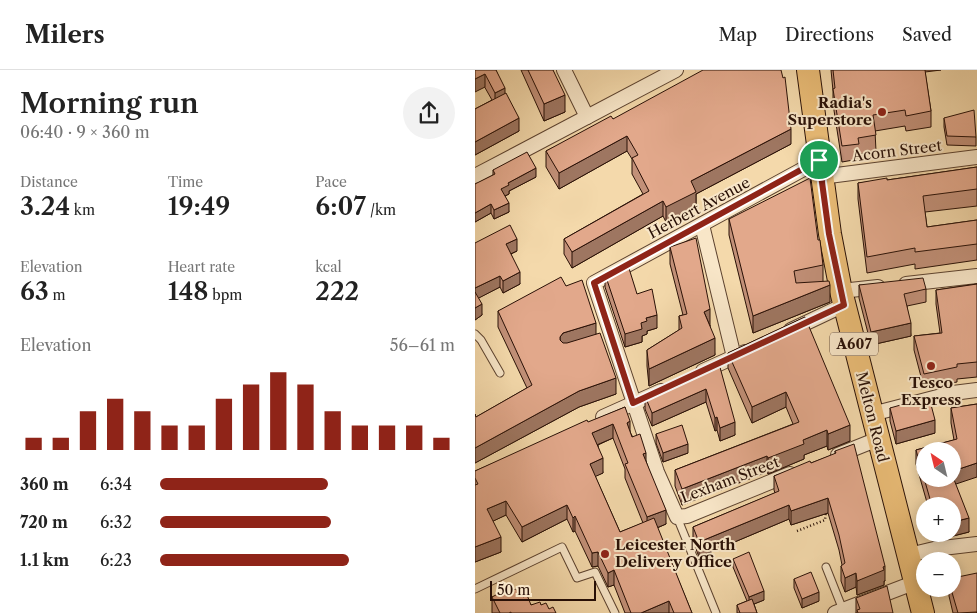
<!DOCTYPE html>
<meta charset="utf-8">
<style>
:root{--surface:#fff;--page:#f2f2f2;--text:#222;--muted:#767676;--line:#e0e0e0;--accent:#8f2418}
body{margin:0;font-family:"Libre Caslon Text",serif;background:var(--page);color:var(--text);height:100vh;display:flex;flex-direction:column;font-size:19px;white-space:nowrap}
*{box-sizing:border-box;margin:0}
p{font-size:16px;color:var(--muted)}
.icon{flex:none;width:28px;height:28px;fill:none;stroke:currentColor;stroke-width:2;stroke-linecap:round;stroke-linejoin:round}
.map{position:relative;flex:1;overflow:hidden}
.panel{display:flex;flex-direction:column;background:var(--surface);width:475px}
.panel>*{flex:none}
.needle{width:32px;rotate:325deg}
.buttons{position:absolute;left:441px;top:372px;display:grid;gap:10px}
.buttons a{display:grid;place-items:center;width:45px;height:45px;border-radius:50%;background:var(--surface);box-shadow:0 2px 12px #0003;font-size:25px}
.scale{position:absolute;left:15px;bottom:12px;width:106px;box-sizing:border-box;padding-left:5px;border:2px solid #291006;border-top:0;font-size:14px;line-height:18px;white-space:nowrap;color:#291006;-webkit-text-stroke:4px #f8e6c8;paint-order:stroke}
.pin{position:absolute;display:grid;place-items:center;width:42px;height:42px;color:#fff;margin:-21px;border:2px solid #fff;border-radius:50%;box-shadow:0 1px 5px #0007}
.round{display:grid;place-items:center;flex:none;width:52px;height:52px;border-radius:26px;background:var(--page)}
.overview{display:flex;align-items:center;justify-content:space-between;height:85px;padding:0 20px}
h1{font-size:28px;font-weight:600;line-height:38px}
.metrics{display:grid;grid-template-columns:repeat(3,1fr);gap:8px;height:85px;padding:5px 20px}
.metrics div{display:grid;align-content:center}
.metrics b{font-size:25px;font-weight:600}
.metrics small{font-size:14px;font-weight:400}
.metrics p{font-size:14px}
.chart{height:140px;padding:10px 20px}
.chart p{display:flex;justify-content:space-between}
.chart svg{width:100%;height:90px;margin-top:5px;stroke:var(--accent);stroke-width:6}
ul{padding:0 20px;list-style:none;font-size:16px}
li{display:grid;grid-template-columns:80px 60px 1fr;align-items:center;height:38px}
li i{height:12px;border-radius:6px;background:var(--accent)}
header{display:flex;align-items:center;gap:30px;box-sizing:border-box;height:70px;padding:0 25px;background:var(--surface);border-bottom:1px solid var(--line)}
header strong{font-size:24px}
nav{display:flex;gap:28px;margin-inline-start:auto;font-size:18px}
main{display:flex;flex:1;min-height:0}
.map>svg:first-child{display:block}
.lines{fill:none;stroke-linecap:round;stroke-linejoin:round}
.lane-casing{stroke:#5c422f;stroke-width:9}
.street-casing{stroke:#5c422f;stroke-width:16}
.primary-casing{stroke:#291006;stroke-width:24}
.path{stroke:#291006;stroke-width:2.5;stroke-dasharray:1 2.5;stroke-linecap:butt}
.lane{stroke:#f8e6c8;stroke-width:7}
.street{stroke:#f8e6c8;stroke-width:14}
.primary{stroke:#eabc76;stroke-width:22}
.wall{fill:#c29078;stroke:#291006;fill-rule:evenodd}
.shaded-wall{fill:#9e7661;stroke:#291006}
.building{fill:#e2a88b;stroke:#291006}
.route-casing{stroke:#fff;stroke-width:10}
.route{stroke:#8f2418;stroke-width:6}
.poi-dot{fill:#8f2418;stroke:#f8e6c8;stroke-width:2}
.labels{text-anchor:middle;stroke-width:4;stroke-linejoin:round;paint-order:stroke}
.shield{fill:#f8e6c8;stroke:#675040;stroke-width:1}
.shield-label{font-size:14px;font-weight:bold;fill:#291006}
.poi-label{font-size:15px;font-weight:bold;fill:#291006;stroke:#f8e6c8;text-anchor:end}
.street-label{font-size:15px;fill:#291006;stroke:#f8e6c8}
</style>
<header>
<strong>Milers</strong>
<nav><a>Map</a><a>Directions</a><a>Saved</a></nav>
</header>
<main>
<section class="panel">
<div class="overview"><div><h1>Morning run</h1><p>06:40 · 9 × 360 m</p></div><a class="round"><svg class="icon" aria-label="share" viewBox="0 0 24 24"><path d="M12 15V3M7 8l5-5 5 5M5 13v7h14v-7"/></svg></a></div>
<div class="metrics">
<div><p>Distance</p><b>3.24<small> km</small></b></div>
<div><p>Time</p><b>19:49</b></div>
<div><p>Pace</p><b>6:07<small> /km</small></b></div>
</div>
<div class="metrics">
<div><p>Elevation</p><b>63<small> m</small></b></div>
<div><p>Heart rate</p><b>148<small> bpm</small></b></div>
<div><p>kcal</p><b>222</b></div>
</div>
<div class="chart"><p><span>Elevation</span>56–61 m</p>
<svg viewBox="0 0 160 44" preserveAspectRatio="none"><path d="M5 44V38M15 44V38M25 44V25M35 44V19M45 44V25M55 44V32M65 44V32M75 44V19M85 44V12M95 44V6M105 44V12M115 44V25M125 44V32M135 44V32M145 44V32M155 44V38"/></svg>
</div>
<ul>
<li><b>360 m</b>6:34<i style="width:57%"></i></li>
<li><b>720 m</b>6:32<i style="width:58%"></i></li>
<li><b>1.1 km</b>6:23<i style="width:64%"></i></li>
</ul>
</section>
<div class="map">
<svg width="502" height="543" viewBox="0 0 502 543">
<rect width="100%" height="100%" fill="#f4d9ab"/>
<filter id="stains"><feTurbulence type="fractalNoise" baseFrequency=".004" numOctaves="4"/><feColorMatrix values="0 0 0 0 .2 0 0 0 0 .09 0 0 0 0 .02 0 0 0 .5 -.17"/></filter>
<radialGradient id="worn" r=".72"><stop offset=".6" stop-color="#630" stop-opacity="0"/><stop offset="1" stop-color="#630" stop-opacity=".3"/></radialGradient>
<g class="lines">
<defs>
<g id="lane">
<path d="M0,264L6,270L25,303"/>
<path d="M202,447L241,543"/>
<path d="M351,497L368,540"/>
<path d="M0,519L87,477L102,508L120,502L140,543"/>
</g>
<g id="street">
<path d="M89,0L112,47"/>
<path d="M0,106L201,0"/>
<path d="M346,107L502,87"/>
<path d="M227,155L259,287"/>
<path d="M431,214L502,206"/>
<path d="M366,221L403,217"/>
<path d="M316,260L369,235"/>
<path d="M228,301L270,282"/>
<path d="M397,344L478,323L502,320"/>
<path d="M128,347L186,321"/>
<path d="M363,385L403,369"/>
<path d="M315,404L212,446L202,447L182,402L119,213L345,90"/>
<path d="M434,485L459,479L502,474"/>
<path d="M360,543L441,512"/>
</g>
<path id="primary" d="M333,0L355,164L366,221L448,543"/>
</defs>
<!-- lane casing -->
<use href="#lane" class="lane-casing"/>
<!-- street casing -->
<use href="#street" class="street-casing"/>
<!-- primary casing -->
<use href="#primary" class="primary-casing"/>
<!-- path -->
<path class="path" d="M322,461L350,450L351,441"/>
<!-- lane -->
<use href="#lane" class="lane"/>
<!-- street -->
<use href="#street" class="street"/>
<!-- primary -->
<use href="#primary" class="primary"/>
</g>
<!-- wall -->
<g class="wall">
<path d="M0,0H21L44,61L0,85V39L17,30Z"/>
<path d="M46,0H78L90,42L69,51Z"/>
<path d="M356,0H466L450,2L456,41V57L431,61L430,56L400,61L401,81L384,84V89L367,92L358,34V21Z"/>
<path d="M469,48L501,67V76L472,75L469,57Z"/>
<path d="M138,49L316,74L221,124V137L191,152L188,146L97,198L89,184V169L168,124L157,104V89L152,81L84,119L71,97V81Z"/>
<path d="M502,97V136L450,142L452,157L502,150V190L440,199V194L392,203L383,129V113L412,110Z"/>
<path d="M18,100L61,107L34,121V124L30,126L34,142L19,149L16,143L0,152L18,105Z"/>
<path d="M254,149L343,170L348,195V211L355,232L278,263L254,165Z"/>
<path d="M0,173L42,181L36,184L45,214L28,223L25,217L3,228L7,245L0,250Z"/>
<path d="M195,177L235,256L240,285L174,316L172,296V280L204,260V246L208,245L195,194Z"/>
<path d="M130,204L162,224L182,258L172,261V264L167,266V272L150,277L130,217Z"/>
<path d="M502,214V307L482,309V312L449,318L439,280V266L465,263L461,234V220Z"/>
<path d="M384,215L451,219V232L432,236L436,266L396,275L384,228Z"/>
<path d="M91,216L121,264L141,324L104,337L0,393V344L1,347L52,318L23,257V241Z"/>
<path d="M330,247L375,371L353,380L352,376L329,385V389L293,404L292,402L207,435L200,416V400L318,354L311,337L277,353L253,298V283Z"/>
<path d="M243,290L260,365L245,371L242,360L240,361L231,332L177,356L170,339V326Z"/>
<path d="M502,334L480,414L494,462L462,470L460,464H478V436H453L441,394V380L479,370L476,353V338Z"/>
<path d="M150,337L155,362L171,391L191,454L182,458L217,543H150L139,515L133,517L123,496L117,497L100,461L98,462L92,449L47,472L31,445L18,451L26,482L0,492V401ZM138,368L150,399V408L168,453L145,462L120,406L128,403L123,375Z"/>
<path d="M415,338L460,363L421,374L415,351Z"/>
<path d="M181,364L213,383L188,392L181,373Z"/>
<path d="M360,381L410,511H409V515L382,525L381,517L370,522L366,511V496L367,495L364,480L353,443L316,455L314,449L224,487L218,471V457L300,423L299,420V406L336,393L360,384Z"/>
<path d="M258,489L289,530L279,534L282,543H262V535L272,531L258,497Z"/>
<path d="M319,509L344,531L327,538L319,518Z"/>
<path d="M474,519H478L502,543H478L474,526Z"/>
<path d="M38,520L48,527L56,535H66L81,543H17V527Z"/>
<path d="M381,528L418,543H381Z"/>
</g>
<!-- shaded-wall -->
<g class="shaded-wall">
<path d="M10,4V17L0,22V9Z"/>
<path d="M30,18V31L20,36V23Z"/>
<path d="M90,25V42L69,51V34Z"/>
<path d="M44,48V61L0,85V72Z"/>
<path d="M316,59V74L221,124V137L191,152V137L216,111Z"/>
<path d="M152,66V81L84,119V103Z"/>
<path d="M61,98V107L34,121V124L26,128V119L33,113Z"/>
<path d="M188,131V146L97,198V182Z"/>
<path d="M34,133V142L19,149V140Z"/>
<path d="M16,134V143L0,152V143Z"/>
<path d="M42,169V181L31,186V174Z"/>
<path d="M45,202V214L28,223V211Z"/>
<path d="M25,206V217L0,230V218Z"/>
<path d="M355,215V232L278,263V246Z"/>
<path d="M7,234V245L0,250V238Z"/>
<path d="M235,239V256L229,242Z"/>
<path d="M182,245V258L172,261V264L167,266V272L150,277V264L166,253L171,248Z"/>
<path d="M121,253V269L85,282V267L88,263Z"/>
<path d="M436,253V266L396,275V262Z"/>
<path d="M240,268V285L174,316V299Z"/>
<path d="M141,308V324L104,337L0,393V378L104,321Z"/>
<path d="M231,319V332L177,356V343Z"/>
<path d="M311,322V337L277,353V337Z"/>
<path d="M242,347V360L240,361V348Z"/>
<path d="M460,350V363L421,374V361Z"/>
<path d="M155,351V365L152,353Z"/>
<path d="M260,352V365L245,371V358Z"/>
<path d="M138,354V368L117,377V363Z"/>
<path d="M375,355V371L353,380V364Z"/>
<path d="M352,360V376L329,385V389L293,404V388L328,370Z"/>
<path d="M213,374V383L188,392V383Z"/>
<path d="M171,383V397L168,384Z"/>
<path d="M292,386V402L207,435V419Z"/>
<path d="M128,388V403L115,409V394Z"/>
<path d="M502,393V407L475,416L478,409V401Z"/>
<path d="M353,428V443L316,455V441Z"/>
<path d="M31,431V445L12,454V439Z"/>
<path d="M92,435V449L47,472V457Z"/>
<path d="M314,435V449L224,487V472Z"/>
<path d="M191,440V454L172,462V447Z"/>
<path d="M100,446V461L98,462V448Z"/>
<path d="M494,448V462L462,470V464H478V452Z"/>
<path d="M26,467V482L0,492V477Z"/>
<path d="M123,482V496L117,497V483Z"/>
<path d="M410,496V511H409V515L382,525V511Z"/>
<path d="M139,500V515L133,517V503Z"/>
<path d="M381,503V517L370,522V508Z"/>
<path d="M289,521V530L274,536V527Z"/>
<path d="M344,522V531L327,538V529Z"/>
<path d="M194,531V543H166Z"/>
</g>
<!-- building -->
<g class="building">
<path d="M0,0H21L30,18L20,23L10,4L0,9Z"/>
<path d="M53,0H78L90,25L69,34Z"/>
<path d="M228,0H306L308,8L310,7L316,59L216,111L221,122L191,137L188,131L97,182L89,169L174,121L157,88L163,85L152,66L84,103L71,81L136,46L138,49Z"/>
<path d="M358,0H450L456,41L431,46L430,40L398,45L401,65L383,68L384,74L367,76L358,19L360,18Z"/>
<path d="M31,23L44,48L0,72V39Z"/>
<path d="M499,40L501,67L472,66L469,48Z"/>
<path d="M52,82L61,98L33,113L34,115L26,119L34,133L19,140L16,134L0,143V114L20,104L18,100Z"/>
<path d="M502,97V119L448,126L452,157L502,150V174L440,182V178L392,187L383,113L412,108V110Z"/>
<path d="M335,108L343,170H345L348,195L319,201L321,213L354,211L355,215L278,246L254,149Z"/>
<path d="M35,155L42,169L31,174L45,202L28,211L25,206L0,218V173Z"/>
<path d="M221,168L235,239L229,242L240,268L174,299L172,280L207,258L204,246L212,244L195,177Z"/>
<path d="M152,192L162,224L177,219L182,245L171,248L172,251L166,253L167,259L150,264L130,204Z"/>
<path d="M86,207L91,216L107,210L121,253L88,263L85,267V270L88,273H92L125,263L141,308L104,321L0,378V344L1,347L57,315L23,241Z"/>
<path d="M448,208L451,219L429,224L436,253L396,262L384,215Z"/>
<path d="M502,214V292L482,294V297L449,304L439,266L467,263L461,220Z"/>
<path d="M0,222L7,234L0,238Z"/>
<path d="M330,247L375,355L353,364L352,360L328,370L329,374L293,388L292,386L207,419L200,400L324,352L311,322L277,337L253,283Z"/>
<path d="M243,290L260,352L245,358L242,347L240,348L231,319L177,343L170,326L176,324V321Z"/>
<path d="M454,327L460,350L421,361L415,338Z"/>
<path d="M502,334V393L478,401V381H450V409H478V407L494,448L478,452V436H457L441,380L482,369L476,338Z"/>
<path d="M150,337L155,351L152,353L157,367L165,364L171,383L168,384L191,440L172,447L150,394L153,393L138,354L117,363L128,388L115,394L145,462L179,448L217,543H199L194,531L166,543H156L139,500L133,503L123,482L117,483L100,446L98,448L92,435L47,457L31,431L12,439L26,467L0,477V415L3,414L0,408V401L112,350L113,352Z"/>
<path d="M207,355L213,374L188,383L181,364Z"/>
<path d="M379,374L410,496L408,497L409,500L382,511L381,503L370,508L366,496L370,493L364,465L353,428L316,441L314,435L224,472L218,457L304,421L299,406L335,391L336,393L361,383L360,381Z"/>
<path d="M274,482L289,521L274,527L258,489Z"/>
<path d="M336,502L344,522L327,529L319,509Z"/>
<path d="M502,503V542L483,543L476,519H478V508Z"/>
<path d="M412,516L418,543H383L382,540L385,539L381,528Z"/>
<path d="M36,517L38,520L44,518L48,527L52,525L56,535L65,532L66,535L71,533L74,539L78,537L81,543H36V542L34,543H25L17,527Z"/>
<path d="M277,529L282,543H265L262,535Z"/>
</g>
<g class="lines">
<defs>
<path id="route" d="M344,90L354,164L369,235L158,333L119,213Z"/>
</defs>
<!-- route casing -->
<use href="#route" class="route-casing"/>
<!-- route -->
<use href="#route" class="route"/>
</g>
<!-- markers -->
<g class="poi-dot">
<circle cx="407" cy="42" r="5"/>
<circle cx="456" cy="296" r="5"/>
<circle cx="130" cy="484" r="5"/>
</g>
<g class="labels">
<!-- shield labels -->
<rect class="shield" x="355" y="262.5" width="48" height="23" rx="4"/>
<g class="shield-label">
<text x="379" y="279">A607</text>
</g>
<!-- poi labels -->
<g class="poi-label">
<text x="397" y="38">Radia's<tspan x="397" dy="17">Superstore</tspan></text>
<text x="456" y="318" text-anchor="middle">Tesco<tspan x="456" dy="17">Express</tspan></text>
<text x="140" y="480" text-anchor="start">Leicester North<tspan x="140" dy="17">Delivery Office</tspan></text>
</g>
<!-- street labels -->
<g class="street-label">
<text transform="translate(422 81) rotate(-7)" y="5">Acorn Street</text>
<text transform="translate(224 138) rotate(-28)" y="5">Herbert Avenue</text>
<text transform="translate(397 347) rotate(76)" y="5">Melton Road</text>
<text transform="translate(255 410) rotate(-21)" y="5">Lexham Street</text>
</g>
</g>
<rect width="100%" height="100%" filter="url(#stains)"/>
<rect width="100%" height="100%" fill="url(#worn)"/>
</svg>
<div class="buttons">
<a><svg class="needle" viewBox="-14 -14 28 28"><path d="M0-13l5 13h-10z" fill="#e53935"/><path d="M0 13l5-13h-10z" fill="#767676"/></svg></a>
<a>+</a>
<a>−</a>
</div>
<div class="scale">50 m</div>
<div class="pin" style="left:344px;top:90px;background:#1e9e55"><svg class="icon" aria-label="arrive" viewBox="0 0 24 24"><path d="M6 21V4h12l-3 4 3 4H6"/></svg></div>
</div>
</main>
